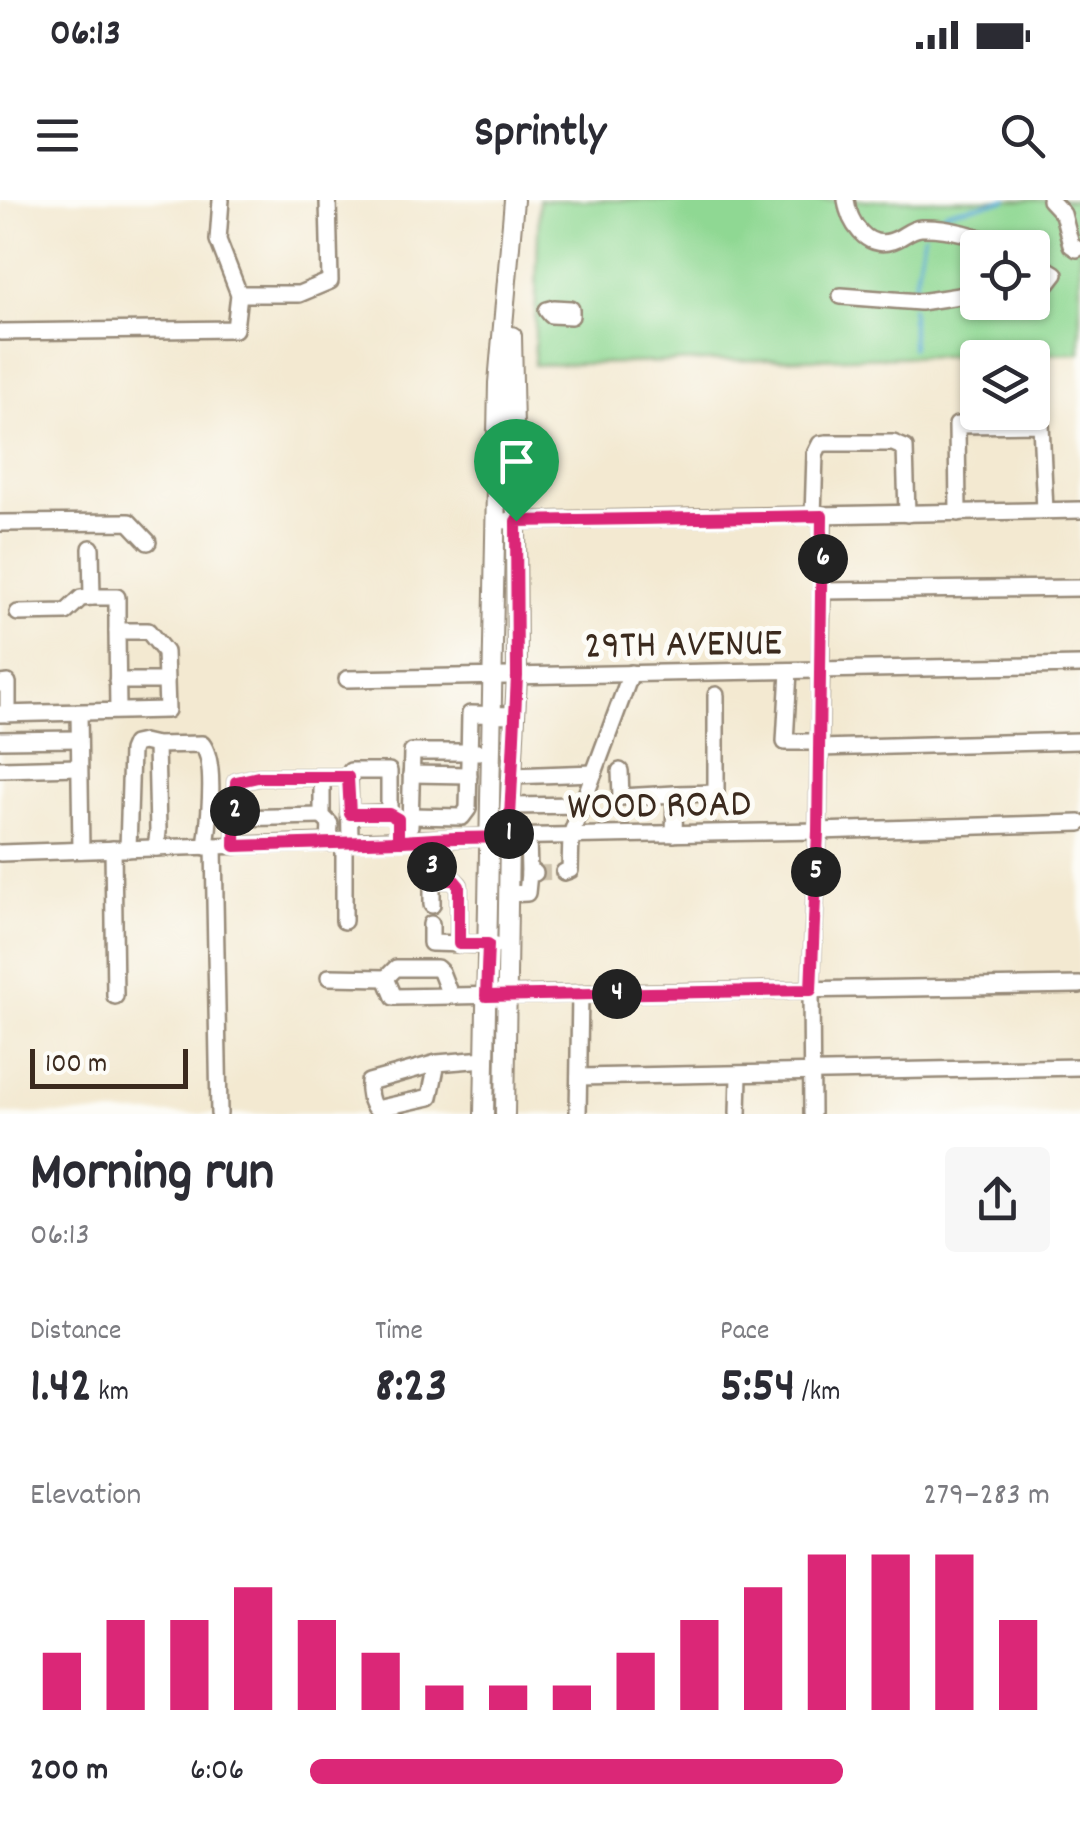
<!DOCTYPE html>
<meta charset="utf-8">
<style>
:root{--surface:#fff;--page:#f7f7f7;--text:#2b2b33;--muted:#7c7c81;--accent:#db2777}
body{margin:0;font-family:Dekko,sans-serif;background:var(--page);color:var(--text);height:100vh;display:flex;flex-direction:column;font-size:38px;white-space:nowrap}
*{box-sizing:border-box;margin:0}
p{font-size:32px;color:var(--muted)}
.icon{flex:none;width:55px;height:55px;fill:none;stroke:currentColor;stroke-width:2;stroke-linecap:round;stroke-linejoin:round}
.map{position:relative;height:914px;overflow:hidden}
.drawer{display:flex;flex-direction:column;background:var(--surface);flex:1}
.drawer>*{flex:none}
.fabs{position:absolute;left:960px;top:30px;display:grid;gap:20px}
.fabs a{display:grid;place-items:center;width:90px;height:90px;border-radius:10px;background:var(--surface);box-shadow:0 2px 8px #0004;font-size:50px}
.scale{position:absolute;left:30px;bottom:25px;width:158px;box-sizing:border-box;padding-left:10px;border:5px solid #3b2a1e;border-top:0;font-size:28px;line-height:35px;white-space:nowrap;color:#3b2a1e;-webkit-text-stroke:8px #fdfcf7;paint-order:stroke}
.pin{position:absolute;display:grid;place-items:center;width:85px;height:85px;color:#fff;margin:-102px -42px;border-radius:50% 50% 50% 0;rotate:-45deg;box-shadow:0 0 10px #0007}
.pin .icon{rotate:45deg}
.km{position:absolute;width:50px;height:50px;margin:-25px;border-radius:50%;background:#222;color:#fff;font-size:28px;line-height:50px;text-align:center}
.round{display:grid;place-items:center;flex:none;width:105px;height:105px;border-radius:10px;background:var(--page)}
.overview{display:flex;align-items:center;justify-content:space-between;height:170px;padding:0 30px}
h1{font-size:55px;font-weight:800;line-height:75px}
.stats{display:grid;grid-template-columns:repeat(3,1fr);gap:15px;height:170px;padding:10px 30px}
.stats div{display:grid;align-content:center}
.stats b{font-size:50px;font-weight:800}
.stats small{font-size:28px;font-weight:400}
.stats p{font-size:28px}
.chart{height:280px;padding:20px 30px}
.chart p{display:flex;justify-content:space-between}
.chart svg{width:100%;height:180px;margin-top:10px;stroke:var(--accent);stroke-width:6}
ul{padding:0 30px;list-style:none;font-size:32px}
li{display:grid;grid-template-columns:160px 120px 1fr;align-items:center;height:75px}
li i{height:25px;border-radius:12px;background:var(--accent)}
.status{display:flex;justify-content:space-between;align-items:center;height:70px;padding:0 50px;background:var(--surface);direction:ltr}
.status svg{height:28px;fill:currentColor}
header{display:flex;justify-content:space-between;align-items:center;height:130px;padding:0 30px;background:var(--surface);font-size:45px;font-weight:800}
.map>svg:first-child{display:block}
.green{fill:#8fd893;stroke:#658158;stroke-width:2.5;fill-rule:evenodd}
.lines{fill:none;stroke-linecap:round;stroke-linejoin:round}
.stream{stroke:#54a7d0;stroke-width:4}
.minor-tunnel{stroke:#cec3ad;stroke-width:15;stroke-dasharray:15 8;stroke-linecap:butt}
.minor-casing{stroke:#978a78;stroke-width:20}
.major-casing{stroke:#978a78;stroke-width:22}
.minor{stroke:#fff;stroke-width:15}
.major{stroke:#fff;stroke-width:18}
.route-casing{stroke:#fff;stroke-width:20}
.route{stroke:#db2777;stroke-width:12}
.labels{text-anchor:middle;stroke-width:10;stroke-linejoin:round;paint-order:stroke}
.street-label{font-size:40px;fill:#3b2a1e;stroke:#fdfcf7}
</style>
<div class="status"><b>06:13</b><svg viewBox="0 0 49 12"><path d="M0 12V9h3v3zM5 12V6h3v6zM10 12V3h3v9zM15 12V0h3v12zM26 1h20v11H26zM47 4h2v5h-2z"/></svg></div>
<header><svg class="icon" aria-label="menu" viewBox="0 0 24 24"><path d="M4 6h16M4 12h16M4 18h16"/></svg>Sprintly<svg class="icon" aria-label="search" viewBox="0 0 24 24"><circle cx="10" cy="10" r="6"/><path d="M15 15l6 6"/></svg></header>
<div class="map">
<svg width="1080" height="914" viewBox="0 0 1080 914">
<rect width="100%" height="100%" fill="#fdfcf7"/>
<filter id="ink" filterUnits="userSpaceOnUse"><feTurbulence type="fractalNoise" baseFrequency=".01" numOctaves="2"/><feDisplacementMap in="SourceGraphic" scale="20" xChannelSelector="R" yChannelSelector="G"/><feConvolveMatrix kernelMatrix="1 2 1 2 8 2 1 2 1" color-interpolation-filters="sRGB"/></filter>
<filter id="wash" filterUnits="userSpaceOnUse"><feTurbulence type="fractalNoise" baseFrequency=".0048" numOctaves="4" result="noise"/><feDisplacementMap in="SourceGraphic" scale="40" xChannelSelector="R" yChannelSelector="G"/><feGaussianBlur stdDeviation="2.25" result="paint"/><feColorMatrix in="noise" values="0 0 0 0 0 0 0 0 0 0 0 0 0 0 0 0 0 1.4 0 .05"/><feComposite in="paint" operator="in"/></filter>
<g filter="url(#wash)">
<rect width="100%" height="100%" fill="#f3e9d1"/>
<!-- green -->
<path class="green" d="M539,0H1080V153L534,165ZM978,48H1032V102H978Z"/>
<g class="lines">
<!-- stream -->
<g class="stream">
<path d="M933,24L948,11L1007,0"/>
<path d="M912,99L924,35"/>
<path d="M912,148V108"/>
</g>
</g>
</g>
<g filter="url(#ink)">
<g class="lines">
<!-- minor-tunnel -->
<path class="minor-tunnel" d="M535,673L564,672"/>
<defs>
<g id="minor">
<path d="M846,0C849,22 866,50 892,41C903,38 909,29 921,28C950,27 979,36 1005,48"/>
<path d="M1050,0L1063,14L1071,45L1077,49"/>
<path d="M1032,60L1055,74L1048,83L1032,93"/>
<path d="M239,94H299L330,81L328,0"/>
<path d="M841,96L920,102L978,93"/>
<path d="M984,104V102"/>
<path d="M554,108L571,109V116L551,115L547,110Z"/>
<path d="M0,132L235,129L239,94L218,40L221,0"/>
<path d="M958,313L957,225L1041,224L1045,311"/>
<path d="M813,316L815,254L820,244L826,243H893L905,248L907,314"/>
<path d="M496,321L1080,310"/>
<path d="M0,323L129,322L148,342"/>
<path d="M91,348L92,397H117V431"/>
<path d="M823,391L1080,388"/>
<path d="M18,413L66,412L81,398L92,397"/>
<path d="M789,471L785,542H820"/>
<path d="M347,479L1080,465"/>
<path d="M117,481H166"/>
<path d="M0,484L8,483V514"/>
<path d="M79,513L81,650"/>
<path d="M0,514L167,510L165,452L148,431H117L118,511"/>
<path d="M0,540L79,539"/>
<path d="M819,548L1080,541"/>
<path d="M0,569L79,567"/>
<path d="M620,571L621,597L675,594"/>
<path d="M411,574L469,575"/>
<path d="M512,576L594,573"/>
<path d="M322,577V616L330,624L329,643"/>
<path d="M349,577L351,571H389V613L350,614"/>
<path d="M510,606L583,605"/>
<path d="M410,616L462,617L468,609L470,514L515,515"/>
<path d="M235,618L322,616"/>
<path d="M410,626L412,552H479"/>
<path d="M674,634L675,594L716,593V495"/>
<path d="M528,637L529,673"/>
<path d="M214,646L219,914"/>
<path d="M235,646L236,582L259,577H349L350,642"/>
<path d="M156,648L158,632L156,545"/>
<path d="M113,649L115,796"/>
<path d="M128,649L131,551L134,544L143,542L156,545L202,544C217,562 209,623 206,647"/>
<path d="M0,653L491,637L818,631L1080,623"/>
<path d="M564,672L570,670L571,635L631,473"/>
<path d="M432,680H454L459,685V744"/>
<path d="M508,694L527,693L529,673H535"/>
<path d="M432,705V640"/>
<path d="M344,721V642"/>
<path d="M431,724V743L497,745"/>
<path d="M329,777L386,778"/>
<path d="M450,795L441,772L437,768H396L386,778L394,797L1080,785"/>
<path d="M437,863L430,897L376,909C370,903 368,891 369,882L437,863L485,859"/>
<path d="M579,877L1080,867"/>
<path d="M578,914L580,795"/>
<path d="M738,914L739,875"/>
<path d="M812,914L811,790L818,631L823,315"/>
</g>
<g id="major">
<path d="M484,914L498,183L514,0"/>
<path d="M505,914L509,637L517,476L516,321L512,136"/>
</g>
</defs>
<!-- minor casing -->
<use href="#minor" class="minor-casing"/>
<!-- major casing -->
<use href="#major" class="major-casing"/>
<!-- minor -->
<use href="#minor" class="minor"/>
<!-- major -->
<use href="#major" class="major"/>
</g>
</g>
<g class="lines" filter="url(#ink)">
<defs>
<path id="route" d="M516,321L517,476L509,638C472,636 436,639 399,641C344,643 290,644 235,646L236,582L258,577H348L350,614H389L398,619V641L432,640V680H454L459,686V744H488L486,796L811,790L818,631L822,316L516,321"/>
</defs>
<!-- route casing -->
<use href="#route" class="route-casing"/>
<!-- route -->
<use href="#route" class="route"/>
</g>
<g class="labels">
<!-- street labels -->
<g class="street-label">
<text transform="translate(683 441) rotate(-1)" y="14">29TH AVENUE</text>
<text transform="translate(659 602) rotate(-1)" y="14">WOOD ROAD</text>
</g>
</g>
</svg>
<div class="fabs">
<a><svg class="icon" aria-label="locate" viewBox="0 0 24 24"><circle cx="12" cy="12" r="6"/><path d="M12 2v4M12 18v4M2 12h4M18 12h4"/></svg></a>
<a><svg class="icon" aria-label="layers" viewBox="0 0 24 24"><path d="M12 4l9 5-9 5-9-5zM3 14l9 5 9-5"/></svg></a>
</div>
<div class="scale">100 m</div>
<div class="pin" style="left:516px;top:321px;background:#1e9e55"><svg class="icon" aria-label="arrive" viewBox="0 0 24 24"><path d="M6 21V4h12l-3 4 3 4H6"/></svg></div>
<b class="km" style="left:509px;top:634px">1</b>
<b class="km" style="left:235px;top:611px">2</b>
<b class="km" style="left:432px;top:667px">3</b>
<b class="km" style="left:617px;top:794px">4</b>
<b class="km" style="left:816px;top:672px">5</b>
<b class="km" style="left:823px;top:359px">6</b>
</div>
<section class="drawer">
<div class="overview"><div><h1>Morning run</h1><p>06:13</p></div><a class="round"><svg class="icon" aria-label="share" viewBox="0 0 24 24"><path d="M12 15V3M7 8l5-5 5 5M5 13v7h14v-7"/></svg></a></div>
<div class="stats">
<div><p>Distance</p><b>1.42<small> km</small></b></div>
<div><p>Time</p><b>8:23</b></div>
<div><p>Pace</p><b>5:54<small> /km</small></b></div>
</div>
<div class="chart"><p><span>Elevation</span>279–283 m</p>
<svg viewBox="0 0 160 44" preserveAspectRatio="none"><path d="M5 44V30M15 44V22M25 44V22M35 44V14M45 44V22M55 44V30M65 44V38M75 44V38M85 44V38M95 44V30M105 44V22M115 44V14M125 44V6M135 44V6M145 44V6M155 44V22"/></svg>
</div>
<ul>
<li><b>200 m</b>6:06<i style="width:72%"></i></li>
</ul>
</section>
